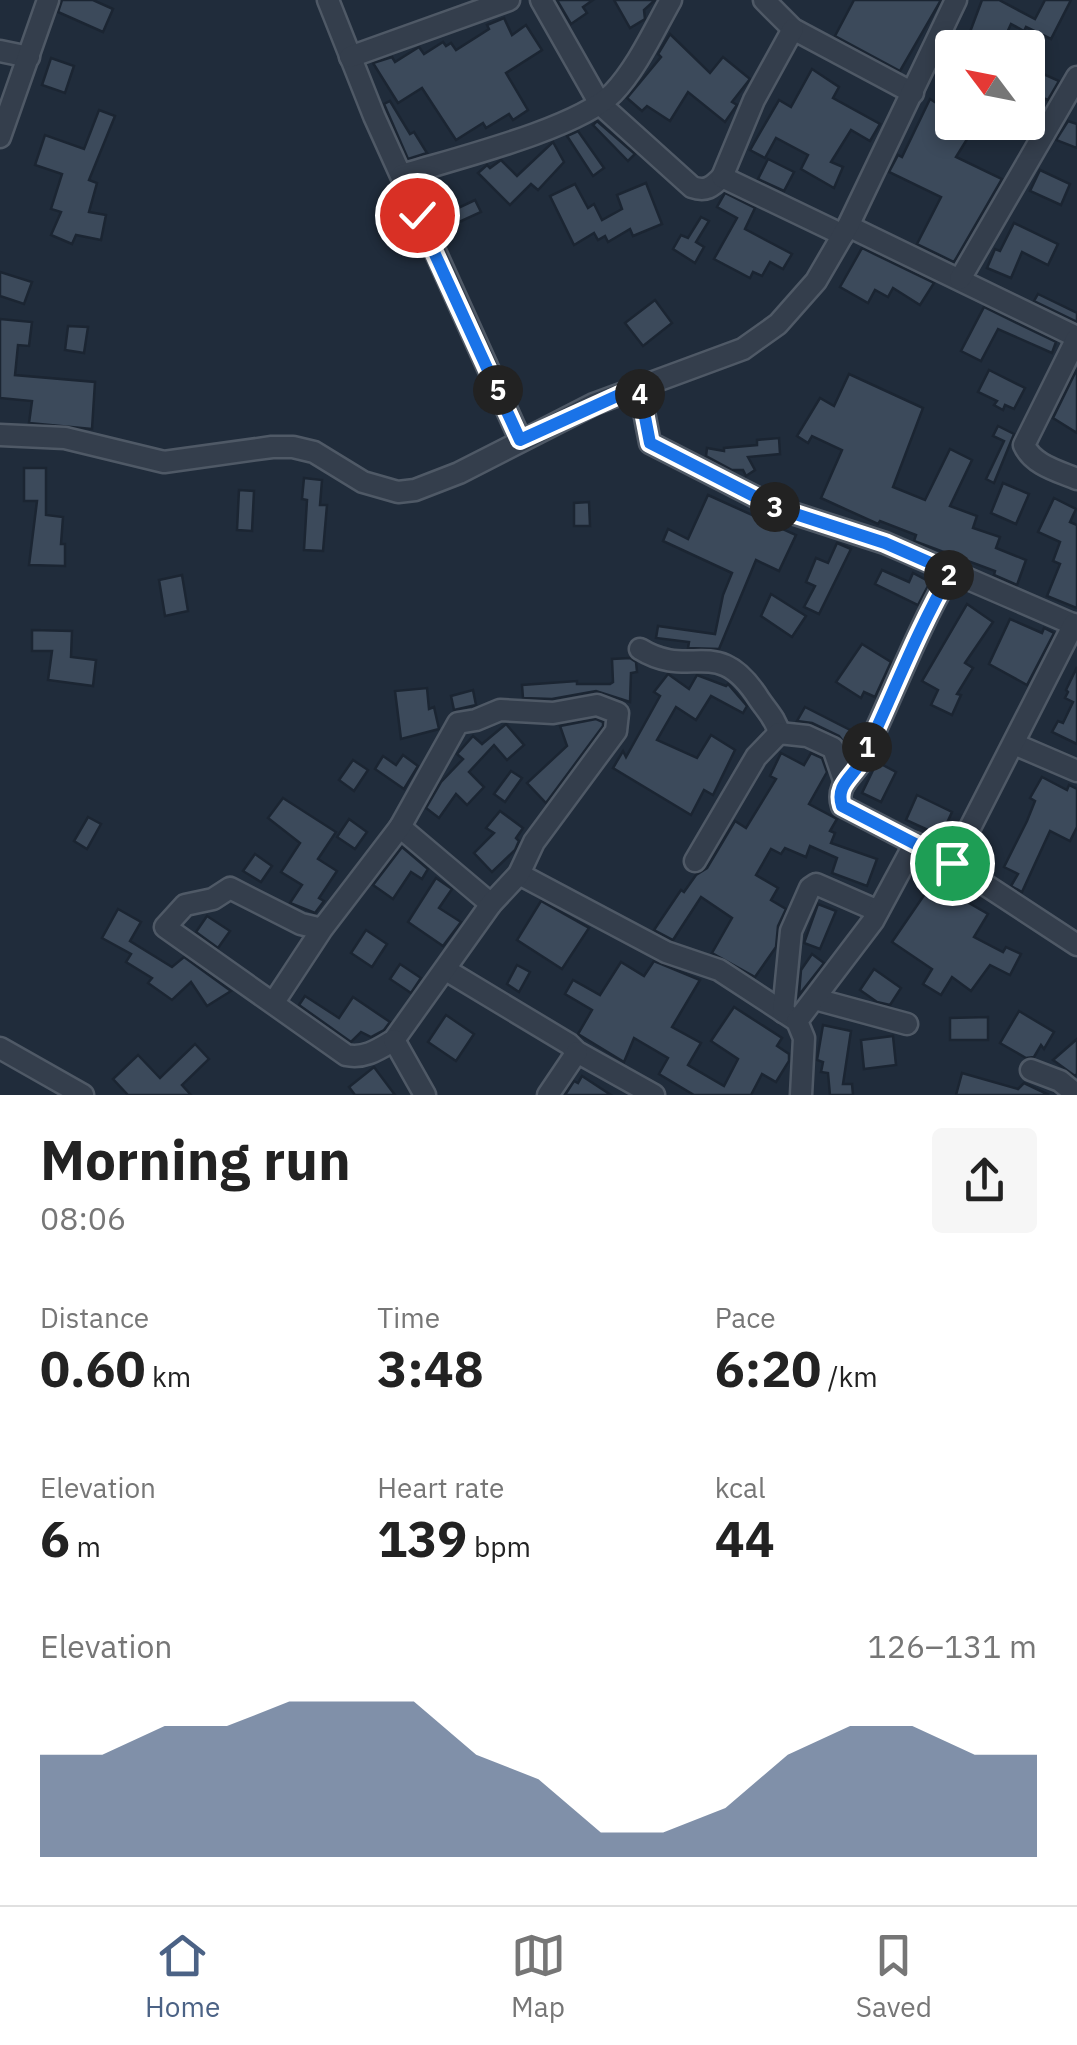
<!DOCTYPE html>
<meta charset="utf-8">
<style>
:root{--surface:#fff;--page:#f6f6f6;--text:#222;--muted:#767676;--line:#e0e0e0;--accent:#4b6285}
body{margin:0;font-family:"IBM Plex Sans",sans-serif;background:var(--page);color:var(--text);height:100vh;display:flex;flex-direction:column;font-size:38px;white-space:nowrap}
*{box-sizing:border-box;margin:0}
p{font-size:32px;color:var(--muted)}
.icon{flex:none;width:55px;height:55px;fill:none;stroke:currentColor;stroke-width:2;stroke-linecap:round;stroke-linejoin:round}
.map{position:relative;height:1095px;overflow:hidden}
.panel{display:flex;flex-direction:column;background:var(--surface);flex:1}
.panel>*{flex:none}
.needle{width:65px;rotate:302deg}
.buttons{position:absolute;left:935px;top:30px;display:grid;gap:20px}
.buttons a{display:grid;place-items:center;width:110px;height:110px;border-radius:10px;background:var(--surface);box-shadow:0 5px 15px #0003;font-size:50px}
.pin{position:absolute;display:grid;place-items:center;width:85px;height:85px;color:#fff;margin:-42px;border:5px solid #fff;border-radius:50%;box-shadow:0 2px 10px #0007}
.km{position:absolute;width:50px;height:50px;margin:-25px;border-radius:50%;background:#222;color:#fff;font-size:28px;line-height:50px;text-align:center}
.round{display:grid;place-items:center;flex:none;width:105px;height:105px;border-radius:10px;background:var(--page)}
.overview{display:flex;align-items:center;justify-content:space-between;height:170px;padding:0 40px}
h1{font-size:55px;font-weight:700;line-height:75px}
.stats{display:grid;grid-template-columns:repeat(3,1fr);gap:15px;height:170px;padding:10px 40px}
.stats div{display:grid;align-content:center}
.stats b{font-size:50px;font-weight:700}
.stats small{font-size:28px;font-weight:400}
.stats p{font-size:28px}
.chart{height:280px;padding:20px 40px}
.chart p{display:flex;justify-content:space-between}
.chart svg{width:100%;height:180px;margin-top:10px;fill:var(--accent);opacity:.7}
.dock{display:flex;justify-content:space-around;align-items:center;height:140px;border-top:2px solid var(--line);background:var(--surface);font-size:28px;color:var(--muted)}
.dock a{display:grid;justify-items:center;gap:5px}
.dock .on{color:var(--accent)}
.map>svg:first-child{display:block}
.building{fill:#3c4a5b;stroke:#1b2532;stroke-width:2.5}
.lines{fill:none;stroke-linecap:round;stroke-linejoin:round}
.minor-casing{stroke:#4f5966;stroke-width:25}
.minor{stroke:#343e4c;stroke-width:20}
.route-casing{stroke:#fff;stroke-width:20}
.route{stroke:#1a73e8;stroke-width:12}
</style>
<div class="map">
<svg width="1077" height="1095" viewBox="0 0 1077 1095">
<rect width="100%" height="100%" fill="#202c3b"/>
<!-- building -->
<g class="building">
<path d="M62,0H93L113,9L103,32L58,12Z"/>
<path d="M557,0H593L583,7L587,13L571,24Z"/>
<path d="M614,0H655L644,10L645,19L630,28Z"/>
<path d="M854,0H941L900,71L835,36Z"/>
<path d="M982,0H999L1035,19L1045,0H1071L1051,39L1026,27L1024,31L1011,24L1000,48H964Z"/>
<path d="M504,18L512,35L526,25L542,50L506,73L528,110L513,120L509,114L486,128L483,123L456,140L422,88L398,103L373,63L392,57L395,62L419,47L424,54L443,42L446,46L451,43L456,50L489,29L487,25Z"/>
<path d="M670,34L710,73L723,57L750,79L732,102L737,105L725,122L688,92L670,121L647,106L642,111L627,98L661,57L658,54Z"/>
<path d="M51,58L74,66L65,93L42,85Z"/>
<path d="M812,69L839,87L833,98L880,124L870,141L851,130L831,162L843,167L834,188L801,169L808,155L776,138L765,158L750,150L779,100L791,107Z"/>
<path d="M1039,72L1059,81L1048,100L1030,93Z"/>
<path d="M930,99L952,113V122H965L974,128L956,157L1002,179L954,262L917,244L941,197L889,172L898,155L902,157Z"/>
<path d="M390,101L410,134L414,132L427,153L408,159L384,104Z"/>
<path d="M99,110L115,116L89,180L97,183L89,212L106,215L101,240L76,235L72,244L51,235L61,212L51,209L62,174L35,165L45,135L84,149Z"/>
<path d="M597,121L635,154L628,161L593,125Z"/>
<path d="M1068,121L1077,124V148L1056,140Z"/>
<path d="M578,131L604,168L593,176L567,136Z"/>
<path d="M553,142L564,162L538,190L531,184L510,205L478,173L487,165L490,168L501,160L517,176Z"/>
<path d="M768,159L794,172L784,191L758,179Z"/>
<path d="M1040,170L1070,184L1061,205L1030,191Z"/>
<path d="M646,183L662,224L633,236L630,229L608,242L605,236L598,240L594,233L574,245L550,196L575,184L588,208L594,204L602,220L622,209L617,195Z"/>
<path d="M725,193L755,208L745,229L792,254L783,269L770,262L762,276L753,272L750,278L714,259L737,218L717,207Z"/>
<path d="M475,200L481,212L444,229L439,217Z"/>
<path d="M701,217L709,221L696,242L704,247L695,263L673,249L681,235L688,238Z"/>
<path d="M1014,223L1058,244L1048,265L1022,252L1011,278L987,268L995,249L1000,251Z"/>
<path d="M862,248L934,283L920,305L893,288L888,297L875,290L868,303L840,287Z"/>
<path d="M0,272L32,282L24,304L0,296Z"/>
<path d="M1038,294L1077,313V322L1034,301Z"/>
<path d="M655,300L672,323L643,346L625,323Z"/>
<path d="M984,307L1056,342L1052,353L998,329L981,361L961,351Z"/>
<path d="M0,319L32,322L29,346L18,345L15,375L95,382L92,429L29,423L32,401L0,398Z"/>
<path d="M68,326L88,327L84,353L65,350Z"/>
<path d="M1077,369V433L1053,418Z"/>
<path d="M989,370L1025,388L1014,409L1005,405L1003,410L994,405L997,401L978,392Z"/>
<path d="M849,374L923,408L893,487L925,500L950,449L972,460L950,506L977,516L973,528L1000,537L996,548L1026,560L1017,585L994,575L995,571L914,541L916,535L880,521L878,524L821,498L842,450L812,436L808,443L797,436L820,398L834,406Z"/>
<path d="M998,426L1014,434L994,483L986,479L1004,441L993,436Z"/>
<path d="M779,438L780,454L748,457L755,470L746,476L743,470H732L706,456L707,448L724,451V448L757,445V440Z"/>
<path d="M24,468H46V515L63,517L61,544H65V566L29,565L37,501H24Z"/>
<path d="M304,478L322,480L320,505H327L323,551L304,550L307,500L302,499Z"/>
<path d="M1003,483L1029,494L1016,524L991,513Z"/>
<path d="M239,490L254,491L252,531L237,530Z"/>
<path d="M708,495L796,535L779,571L756,560L719,649L688,648L689,642L656,638L658,626L715,634L723,595L732,573L663,541L668,529L688,539Z"/>
<path d="M1054,498L1076,509L1070,522L1077,525V608L1047,596L1060,564L1053,561L1060,542L1038,532Z"/>
<path d="M589,502L590,526H574V503Z"/>
<path d="M837,543L851,549L819,614L804,607L815,586L806,582L816,558L828,563Z"/>
<path d="M882,570L909,582L913,573L930,582L918,605L875,584Z"/>
<path d="M182,575L188,611L165,616L159,580Z"/>
<path d="M771,594L806,616L792,637L761,616Z"/>
<path d="M967,604L993,622L965,663L973,668L957,694L961,695L952,715L931,705L938,690L922,681Z"/>
<path d="M1010,619L1042,633L1044,628L1054,633L1027,685L989,664Z"/>
<path d="M32,630L72,631L71,657L96,660L93,686L48,680L52,651H32Z"/>
<path d="M862,644L891,662L875,697L864,692L861,698L836,682Z"/>
<path d="M630,658L636,662L637,672L631,673L630,702L596,691L552,699L523,698L522,685L577,681V684H610L613,682L612,659Z"/>
<path d="M1077,667V744L1052,732L1058,721L1063,723L1073,702L1065,698L1068,692L1066,690Z"/>
<path d="M668,674L689,689L697,675L726,686L728,684L747,706L743,713L711,696L696,720L676,707L657,740L697,758L711,735L735,750L713,795L704,790L691,815L613,768L623,751L626,757L660,696L654,692Z"/>
<path d="M427,688L429,709L434,707L439,729L401,739L395,691Z"/>
<path d="M473,690L476,705L454,710L451,696Z"/>
<path d="M805,707L854,732L846,745L839,736L812,723L797,721Z"/>
<path d="M596,719L603,722V726L546,803L527,783L567,746L560,726Z"/>
<path d="M506,724L524,745L507,760L494,745L469,772L484,787L467,805L456,794L439,818L426,808L441,782L463,759L457,754L473,736L482,744Z"/>
<path d="M781,753L804,765L811,753L822,758L827,772L809,804L837,819L830,831L835,833L831,843L877,859L867,886L832,873L837,858L810,846L806,857L785,848L781,854L771,849L756,875L778,888L771,900L786,909L778,926L776,947L755,977L712,953L732,918L701,897L673,940L654,930L681,890L684,892L696,875L707,868L735,821L746,828L776,779L770,776Z"/>
<path d="M403,755L418,766L404,789L375,769L383,756L396,765Z"/>
<path d="M353,760L368,770L354,791L339,780Z"/>
<path d="M877,762L896,772L881,802L862,793Z"/>
<path d="M511,771L522,778L505,802L494,794Z"/>
<path d="M1042,777L1067,790L1069,785L1077,789V827L1070,841L1050,831L1022,892L1011,886L1018,874L1004,867L1027,821L1035,801L1030,798Z"/>
<path d="M917,795L952,812L941,836L906,820Z"/>
<path d="M283,798L336,832L318,859L337,871L319,898L324,901L315,913L290,903L302,885L281,872L300,843L268,818Z"/>
<path d="M500,811L523,828L516,838L519,841L515,850L492,872L474,853L494,833L486,828Z"/>
<path d="M88,817L101,824L87,849L74,841Z"/>
<path d="M349,819L367,832L355,849L337,837Z"/>
<path d="M402,847L428,869L422,879L411,872L393,899L373,885Z"/>
<path d="M255,854L272,866L261,882L243,871Z"/>
<path d="M436,878L452,889L439,908L461,922L443,946L408,922Z"/>
<path d="M931,885L960,903L962,899L988,914L974,937L1003,952L1006,947L1021,954L1010,975L990,965L971,991L952,977L941,995L923,984L932,969L892,942Z"/>
<path d="M541,901L589,928L562,969L517,940Z"/>
<path d="M818,904L836,911L820,949L804,943Z"/>
<path d="M118,909L141,922L130,941L172,967L184,957L231,991L207,1006L191,982L172,1000L148,983L152,978L126,962L131,954L102,938Z"/>
<path d="M207,916L230,931L218,948L196,932Z"/>
<path d="M366,930L387,944L372,967L351,953Z"/>
<path d="M812,954L824,963L799,995L801,970Z"/>
<path d="M654,961L700,980L672,1027L701,1043L688,1065L724,1086L738,1059L711,1041L734,1007L782,1038L777,1046L789,1054V1061L776,1082L762,1074L751,1095H694L659,1074L668,1058L634,1038L624,1062L578,1034L592,1010L565,994L573,980L600,995L621,962L644,976Z"/>
<path d="M400,964L421,978L411,993L390,979Z"/>
<path d="M517,965L530,972L519,992L507,984Z"/>
<path d="M874,969L901,988L890,1005L877,1002L860,990Z"/>
<path d="M305,996L339,1018L353,997L390,1022L384,1030L371,1037L361,1032L351,1042L299,1005Z"/>
<path d="M1019,1011L1054,1032L1044,1049L1041,1045L1034,1057L1026,1058L1000,1043Z"/>
<path d="M446,1015L474,1034L456,1061L428,1042Z"/>
<path d="M988,1017V1040H950V1018Z"/>
<path d="M823,1025L851,1031L843,1084H852L853,1095H830L828,1073L821,1072L823,1062L817,1060Z"/>
<path d="M893,1036L896,1065L864,1069L861,1040Z"/>
<path d="M1077,1039V1074L1075,1076L1053,1060Z"/>
<path d="M195,1044L209,1059L182,1085L191,1095H128L113,1079L138,1055L160,1078Z"/>
<path d="M374,1067L395,1095H355L349,1087Z"/>
<path d="M962,1073L1018,1089L1024,1083L1049,1095H956Z"/>
<path d="M582,1076L611,1095H565L574,1081L578,1083Z"/>
</g>
<g class="lines">
<defs>
<g id="minor">
<path d="M328,0L374,116L520,439"/>
<path d="M541,0L600,104L692,187C706,192 712,187 722,177"/>
<path d="M764,0L793,29L913,93"/>
<path d="M793,29L754,100L722,177L843,235"/>
<path d="M0,51L29,57"/>
<path d="M350,57L509,0"/>
<path d="M0,137L48,0"/>
<path d="M402,175C454,159 577,129 613,93C637,68 654,30 671,0"/>
<path d="M848,226L1077,337"/>
<path d="M960,279L1077,77"/>
<path d="M1077,338L1024,445C1033,465 1058,471 1077,479"/>
<path d="M639,386L650,443L777,508L885,543L1077,626"/>
<path d="M0,435L65,438L164,462L272,447H293L314,452L363,482L398,492L415,490L459,473L594,404L743,349L778,324L816,281L848,226L956,0"/>
<path d="M951,572C916,632 892,697 862,760C853,777 835,785 842,806L952,863L1077,945"/>
<path d="M640,649C692,681 717,633 759,699C767,711 776,719 779,733"/>
<path d="M1014,744L1077,771"/>
<path d="M400,827L491,904"/>
<path d="M695,861L756,757L779,733L807,736L833,748L845,783"/>
<path d="M952,863L1074,624"/>
<path d="M519,874L666,952L719,970L797,1021"/>
<path d="M446,970L569,1044L577,1052L654,1095"/>
<path d="M815,999L907,1024"/>
<path d="M274,1002L322,929L400,827L458,723L476,720L500,710L553,713L597,705L618,713L616,731L534,842L519,874L491,904L394,1040C379,1049 365,1059 346,1055L165,927L185,905L213,899L230,888L301,924L322,929"/>
<path d="M783,1012L791,931L810,888L816,884L878,911"/>
<path d="M394,1040L425,1095"/>
<path d="M0,1048L83,1095"/>
<path d="M1031,1070L1060,1081L1077,1095"/>
<path d="M548,1095L577,1052"/>
<path d="M801,1095L804,1038L797,1021L873,921L915,843"/>
</g>
</defs>
<!-- minor casing -->
<use href="#minor" class="minor-casing"/>
<!-- minor -->
<use href="#minor" class="minor"/>
</g>
<g class="lines">
<defs>
<path id="route" d="M417,215L520,440L639,386L650,443L777,508L885,543L951,572C916,632 892,697 862,760C853,777 835,785 842,806L952,863"/>
</defs>
<!-- route casing -->
<use href="#route" class="route-casing"/>
<!-- route -->
<use href="#route" class="route"/>
</g>
</svg>
<div class="buttons">
<a><svg class="needle" viewBox="-14 -14 28 28"><path d="M0-13l5 13h-10z" fill="#e53935"/><path d="M0 13l5-13h-10z" fill="#767676"/></svg></a>
</div>
<div class="pin" style="left:952px;top:863px;background:#1e9e55"><svg class="icon" aria-label="arrive" viewBox="0 0 24 24"><path d="M6 21V4h12l-3 4 3 4H6"/></svg></div>
<div class="pin" style="left:417px;top:215px;background:#d93025"><svg class="icon" aria-label="check" viewBox="0 0 24 24"><path d="M5 12l5 5 9-10"/></svg></div>
<b class="km" style="left:867px;top:747px">1</b>
<b class="km" style="left:949px;top:575px">2</b>
<b class="km" style="left:775px;top:507px">3</b>
<b class="km" style="left:640px;top:394px">4</b>
<b class="km" style="left:498px;top:390px">5</b>
</div>
<section class="panel">
<div class="overview"><div><h1>Morning run</h1><p>08:06</p></div><a class="round"><svg class="icon" aria-label="share" viewBox="0 0 24 24"><path d="M12 15V3M7 8l5-5 5 5M5 13v7h14v-7"/></svg></a></div>
<div class="stats">
<div><p>Distance</p><b>0.60<small> km</small></b></div>
<div><p>Time</p><b>3:48</b></div>
<div><p>Pace</p><b>6:20<small> /km</small></b></div>
</div>
<div class="stats">
<div><p>Elevation</p><b>6<small> m</small></b></div>
<div><p>Heart rate</p><b>139<small> bpm</small></b></div>
<div><p>kcal</p><b>44</b></div>
</div>
<div class="chart"><p><span>Elevation</span>126–131 m</p>
<svg viewBox="0 0 160 44" preserveAspectRatio="none"><path d="M0 44V19L10 19L20 12L30 12L40 6L50 6L60 6L70 19L80 25L90 38L100 38L110 32L120 19L130 12L140 12L150 19L160 19V44z"/></svg>
</div>
</section>
<nav class="dock">
<a class="on"><svg class="icon" aria-label="home" viewBox="0 0 24 24"><path d="M3 11l9-7 9 7M6 9v11h12V9"/></svg>Home</a>
<a><svg class="icon" aria-label="map" viewBox="0 0 24 24"><path d="M3 6l6-2 6 2 6-2v14l-6 2-6-2-6 2zM9 4v14M15 6v14"/></svg>Map</a>
<a><svg class="icon" aria-label="saved" viewBox="0 0 24 24"><path d="M7 4h10v16l-5-4-5 4z"/></svg>Saved</a>
</nav>
